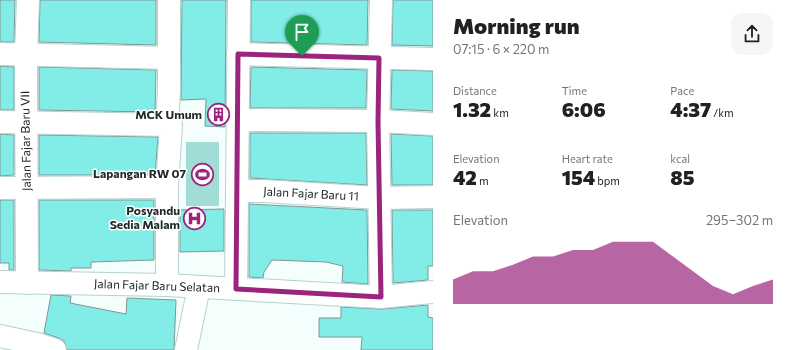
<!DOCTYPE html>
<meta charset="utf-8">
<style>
:root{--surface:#fff;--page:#f6f6f6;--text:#202124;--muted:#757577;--accent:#9b247e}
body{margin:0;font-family:Commissioner,sans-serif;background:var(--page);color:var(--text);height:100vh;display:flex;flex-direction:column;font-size:15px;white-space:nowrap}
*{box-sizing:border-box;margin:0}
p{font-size:13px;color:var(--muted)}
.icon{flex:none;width:22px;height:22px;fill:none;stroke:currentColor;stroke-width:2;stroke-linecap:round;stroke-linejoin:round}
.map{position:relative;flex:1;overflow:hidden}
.details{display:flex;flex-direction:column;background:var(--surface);width:360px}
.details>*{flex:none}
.pin{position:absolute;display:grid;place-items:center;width:34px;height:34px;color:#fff;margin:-41px -17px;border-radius:50% 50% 50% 0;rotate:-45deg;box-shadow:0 0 4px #0007}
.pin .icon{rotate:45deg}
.round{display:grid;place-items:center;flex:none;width:42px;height:42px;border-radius:12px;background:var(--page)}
.head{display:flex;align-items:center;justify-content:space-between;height:68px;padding:0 20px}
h1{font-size:22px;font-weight:800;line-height:30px}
.metrics{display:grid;grid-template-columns:repeat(3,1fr);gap:6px;height:68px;padding:4px 20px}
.metrics div{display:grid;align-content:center}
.metrics b{font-size:20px;font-weight:800}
.metrics small{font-size:11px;font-weight:400}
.metrics p{font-size:11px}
.chart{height:112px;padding:8px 20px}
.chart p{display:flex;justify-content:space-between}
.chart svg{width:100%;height:72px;margin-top:4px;fill:var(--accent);opacity:.7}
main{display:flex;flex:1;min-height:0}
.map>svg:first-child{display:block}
.green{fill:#a1dcd7}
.building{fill:#82ede6;stroke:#7e9795}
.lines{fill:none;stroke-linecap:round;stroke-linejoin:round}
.minor-casing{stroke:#b6d1cf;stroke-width:24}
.minor{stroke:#fff;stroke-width:22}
.route-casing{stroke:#fff;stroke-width:8}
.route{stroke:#9b247e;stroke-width:5}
.labels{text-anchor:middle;stroke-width:3;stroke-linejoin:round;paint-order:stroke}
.poi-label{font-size:12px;font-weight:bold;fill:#202a29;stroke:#fff;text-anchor:end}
.street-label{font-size:12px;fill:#202a29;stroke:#fff}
</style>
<main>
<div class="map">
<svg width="433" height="350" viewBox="0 0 433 350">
<rect width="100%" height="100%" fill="#f4fefd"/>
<!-- green -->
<rect class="green" x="186" y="142" width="33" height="64"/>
<!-- building -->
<g class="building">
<path d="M0,0H15L14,42H0Z"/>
<path d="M40,0H156V45L39,42Z"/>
<path d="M182,0H226L225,127L205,126L206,99L181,100Z"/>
<path d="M251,0H368L367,45L251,42Z"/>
<path d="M393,0H433V46L392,45Z"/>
<path d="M0,66L14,67V110H0Z"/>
<path d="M39,67L156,70L155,112L39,110Z"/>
<path d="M251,67L367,70L366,108H250Z"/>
<path d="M392,70L433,71V111L391,109Z"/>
<path d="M250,133H366L367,185L250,178Z"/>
<path d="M0,134L14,135V175L0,176Z"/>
<path d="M391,134L433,136V185H392Z"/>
<path d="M39,135L158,137L155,175H39Z"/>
<path d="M0,200H14V270H9V263H0Z"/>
<path d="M39,200H154V260L91,262V268H71V271L39,270Z"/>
<path d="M249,204L367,210L368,284L342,282L343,266L326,262L272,260L264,272L263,278L249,277Z"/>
<path d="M224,209V251L180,252V210Z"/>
<path d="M392,210H433V266H428V280L393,283Z"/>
<path d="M51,295L71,296L70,303L126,314L127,298L176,300L174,350H67L64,341L59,338L44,333Z"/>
<path d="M428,305V317L433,318V350H361L362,337H319V318H341V307L382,309Z"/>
</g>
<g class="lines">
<defs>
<g id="minor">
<path d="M0,54L168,58"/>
<path d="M238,54L433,59"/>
<path d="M237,120L378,121L433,124"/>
<path d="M0,122L171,125L167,187V285"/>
<path d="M167,125L169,90V0"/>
<path d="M0,188L167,187"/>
<path d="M237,191H264L379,198L433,197"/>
<path d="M0,282L167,285L381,297L433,292"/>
<path d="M27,283L26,54L28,0"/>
<path d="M236,289L239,0"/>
<path d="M381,297L378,121L381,0"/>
<path d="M0,336L37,344L55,350"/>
<path d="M186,350L199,287"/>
</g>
</defs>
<!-- minor casing -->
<use href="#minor" class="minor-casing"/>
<!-- minor -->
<use href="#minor" class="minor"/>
</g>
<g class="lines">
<defs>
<path id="route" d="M238,54L379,58L378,122L381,297L236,289Z"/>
</defs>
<!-- route casing -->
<use href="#route" class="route-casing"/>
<!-- route -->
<use href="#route" class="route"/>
</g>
<!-- icons -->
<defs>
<symbol id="building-ring" viewBox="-11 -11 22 22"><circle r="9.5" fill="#fff" stroke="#9b247e" stroke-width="1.5"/><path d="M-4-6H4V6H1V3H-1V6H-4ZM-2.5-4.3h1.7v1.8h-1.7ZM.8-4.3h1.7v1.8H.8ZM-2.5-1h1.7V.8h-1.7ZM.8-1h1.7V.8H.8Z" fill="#9b247e"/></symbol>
<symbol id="stadium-ring" viewBox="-11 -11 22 22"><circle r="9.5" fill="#fff" stroke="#9b247e" stroke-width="1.5"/><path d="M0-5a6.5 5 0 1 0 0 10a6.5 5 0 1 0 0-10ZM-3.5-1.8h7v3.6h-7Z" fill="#9b247e"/></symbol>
<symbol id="hospital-ring" viewBox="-11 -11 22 22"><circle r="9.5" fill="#fff" stroke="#9b247e" stroke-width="1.5"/><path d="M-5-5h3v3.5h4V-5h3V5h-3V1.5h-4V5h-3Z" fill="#9b247e"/></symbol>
</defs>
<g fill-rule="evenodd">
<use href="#building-ring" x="206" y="102" width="25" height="25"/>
<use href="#stadium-ring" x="190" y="162" width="25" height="25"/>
<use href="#hospital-ring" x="182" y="206" width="25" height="25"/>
</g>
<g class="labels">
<!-- poi labels -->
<g class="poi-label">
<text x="202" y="119">MCK Umum</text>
<text x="186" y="178">Lapangan RW 07</text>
<text x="180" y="215">Posyandu<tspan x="180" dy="14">Sedia Malam</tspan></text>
</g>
<!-- street labels -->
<g class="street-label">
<text transform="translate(26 141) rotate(-91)" y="4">Jalan Fajar Baru VII</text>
<text transform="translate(311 194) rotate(3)" y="4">Jalan Fajar Baru 11</text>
<text transform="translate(157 286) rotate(2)" y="4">Jalan Fajar Baru Selatan</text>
</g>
</g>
</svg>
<div class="pin" style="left:302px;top:56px;background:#1e9e55"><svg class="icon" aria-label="arrive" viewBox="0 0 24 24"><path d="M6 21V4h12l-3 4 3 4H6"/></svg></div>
</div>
<section class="details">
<div class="head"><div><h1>Morning run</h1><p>07:15 · 6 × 220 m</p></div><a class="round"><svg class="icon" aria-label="share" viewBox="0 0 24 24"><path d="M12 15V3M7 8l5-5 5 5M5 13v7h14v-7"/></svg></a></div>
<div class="metrics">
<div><p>Distance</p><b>1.32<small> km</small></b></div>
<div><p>Time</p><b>6:06</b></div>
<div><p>Pace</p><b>4:37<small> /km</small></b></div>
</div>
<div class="metrics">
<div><p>Elevation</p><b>42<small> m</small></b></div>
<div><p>Heart rate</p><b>154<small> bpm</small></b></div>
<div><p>kcal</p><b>85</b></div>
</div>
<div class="chart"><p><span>Elevation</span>295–302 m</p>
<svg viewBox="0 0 160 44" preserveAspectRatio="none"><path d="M0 44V29L10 24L20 24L30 20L40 15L50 15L60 11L70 11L80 6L90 6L100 6L110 15L120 24L130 33L140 38L150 33L160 29V44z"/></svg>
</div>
</section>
</main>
